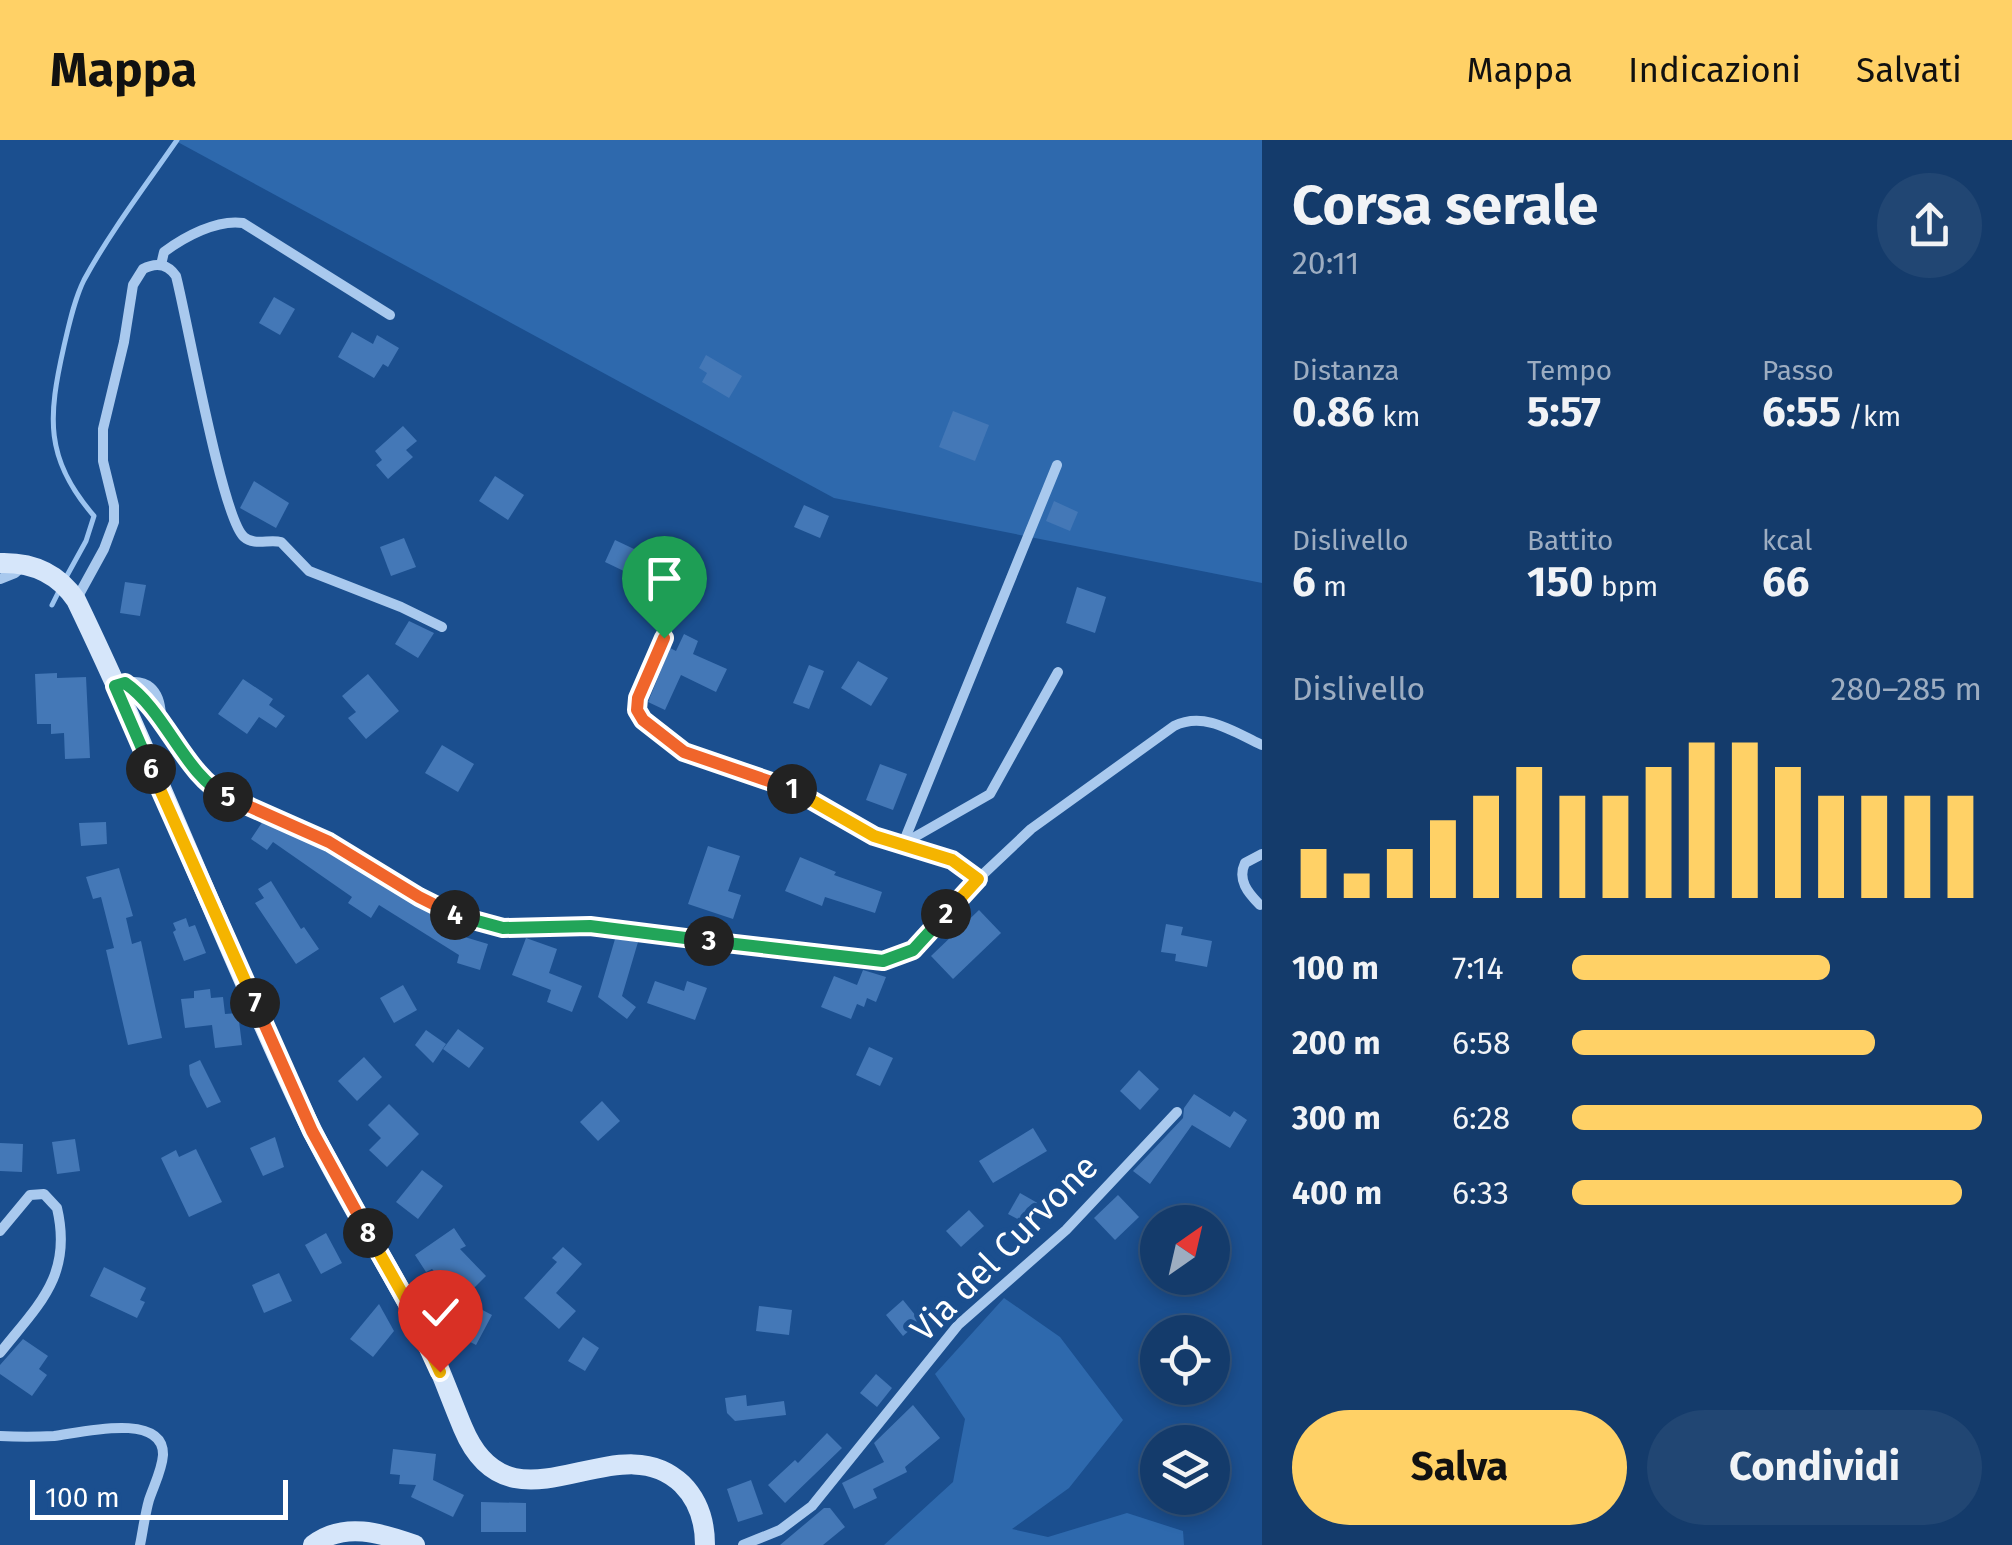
<!DOCTYPE html>
<html lang="it">
<meta charset="utf-8">
<style>
:root{--surface:#143b6b;--page:#214673;--text:#f1f3f6;--muted:#9dadc1;--line:#33557e;--accent:#ffd166}
body{margin:0;font-family:"Fira Sans",sans-serif;background:var(--page);color:var(--text);height:100vh;display:flex;flex-direction:column;font-size:38px;white-space:nowrap}
*{box-sizing:border-box;margin:0}
p{font-size:32px;color:var(--muted)}
.icon{flex:none;width:55px;height:55px;fill:none;stroke:currentColor;stroke-width:2;stroke-linecap:round;stroke-linejoin:round}
.map{position:relative;flex:1;overflow:hidden}
.sheet{display:flex;flex-direction:column;background:var(--surface);width:750px}
.sheet>*{flex:none}
.needle{width:65px;rotate:34deg}
.controls{position:absolute;left:1140px;top:1065px;display:grid;gap:20px}
.controls a{display:grid;place-items:center;width:90px;height:90px;border-radius:50%;background:var(--surface);box-shadow:0 5px 15px #0003,0 0 0 2px var(--line);font-size:50px}
.scale{position:absolute;left:30px;bottom:25px;width:258px;box-sizing:border-box;padding-left:10px;border:5px solid #fff;border-top:0;font-size:28px;line-height:35px;white-space:nowrap;color:#fff;-webkit-text-stroke:8px #1b4f8f;paint-order:stroke}
.pin{position:absolute;display:grid;place-items:center;width:85px;height:85px;color:#fff;margin:-102px -42px;border-radius:50% 50% 50% 0;rotate:-45deg;box-shadow:0 0 10px #0007}
.pin .icon{rotate:45deg}
.km{position:absolute;width:50px;height:50px;margin:-25px;border-radius:50%;background:#222;color:#fff;font-size:28px;line-height:50px;text-align:center}
.round{display:grid;place-items:center;flex:none;width:105px;height:105px;border-radius:52px;background:var(--page)}
.headline{display:flex;align-items:center;justify-content:space-between;height:170px;padding:0 30px}
h1{font-size:55px;font-weight:700;line-height:75px}
.metrics{display:grid;grid-template-columns:repeat(3,1fr);gap:15px;height:170px;padding:10px 30px}
.metrics div{display:grid;align-content:center}
.metrics b{font-size:42px;font-weight:700}
.metrics small{font-size:28px;font-weight:400}
.metrics p{font-size:28px}
.chart{height:280px;padding:20px 30px}
.chart p{display:flex;justify-content:space-between}
.chart svg{width:100%;height:180px;margin-top:10px;stroke:var(--accent);stroke-width:6}
.action{display:flex;gap:20px;margin-top:auto;padding:20px 30px}
.action a{flex:1;height:115px;border-radius:60px;background:var(--accent);color:#111;font-size:40px;font-weight:700;line-height:115px;text-align:center}
.action a+a{background:var(--page);color:var(--text)}
ul{padding:0 30px;list-style:none;font-size:32px}
li{display:grid;grid-template-columns:160px 120px 1fr;align-items:center;height:75px}
li i{height:25px;border-radius:12px;background:var(--accent)}
header{display:flex;align-items:center;gap:60px;box-sizing:border-box;height:140px;padding:0 50px;background:var(--accent);color:#111}
header strong{font-size:48px}
nav{display:flex;gap:55px;margin-inline-start:auto;font-size:35px}
main{display:flex;flex:1;min-height:0}
.map>svg:first-child{display:block}
.green{fill:#2e69ad}
.lines{fill:none;stroke-linecap:round;stroke-linejoin:round}
.stream{stroke:#9cc4f0;stroke-width:5}
.building{fill:#4478b7}
.street{stroke:#a9c9ee;stroke-width:10}
.secondary{stroke:#d6e6fa;stroke-width:20}
.split-1-casing{stroke:#fff;stroke-width:20}
.split-2-casing{stroke:#fff;stroke-width:20}
.split-3-casing{stroke:#fff;stroke-width:20}
.split-4-casing{stroke:#fff;stroke-width:20}
.split-5-casing{stroke:#fff;stroke-width:20}
.split-6-casing{stroke:#fff;stroke-width:20}
.split-7-casing{stroke:#fff;stroke-width:20}
.split-8-casing{stroke:#fff;stroke-width:20}
.split-9-casing{stroke:#fff;stroke-width:20}
.split-1{stroke:#f0652b;stroke-width:12}
.split-2{stroke:#f5b400;stroke-width:12}
.split-3{stroke:#22a559;stroke-width:12}
.split-4{stroke:#22a559;stroke-width:12}
.split-5{stroke:#f0652b;stroke-width:12}
.split-6{stroke:#22a559;stroke-width:12}
.split-7{stroke:#f5b400;stroke-width:12}
.split-8{stroke:#f0652b;stroke-width:12}
.split-9{stroke:#f5b400;stroke-width:12}
.labels{text-anchor:middle;stroke-width:10;stroke-linejoin:round;paint-order:stroke}
.street-label{font-size:35px;fill:#fff;stroke:#1b4f8f}
</style>
<header>
<strong>Mappa</strong>
<nav><a>Mappa</a><a>Indicazioni</a><a>Salvati</a></nav>
</header>
<main>
<div class="map">
<svg width="1262" height="1405" viewBox="0 0 1262 1405">
<rect width="100%" height="100%" fill="#1b4f8f"/>
<!-- green -->
<g class="green">
<path d="M174,0H1262V443L834,358Z"/>
<path d="M1004,1158L1060,1197L1123,1280L1069,1348L1012,1389L1048,1397L1127,1373L1183,1391L1184,1405H884L953,1342L965,1279L935,1234Z"/>
</g>
<g class="lines">
<!-- stream -->
<g class="stream">
<path d="M64,441L86,401L94,376C44,318 48,277 64,206C69,185 74,160 84,140C110,92 146,45 177,0"/>
<path d="M52,465L59,451"/>
</g>
</g>
<!-- building -->
<g class="building">
<path d="M274,157L295,169L280,195L259,183Z"/>
<path d="M352,192L373,204L377,195L399,208L388,227L383,224L374,238L338,217Z"/>
<path d="M706,215L742,236L729,258L702,242L707,233L699,228Z"/>
<path d="M953,271L989,285L975,321L939,307Z"/>
<path d="M403,286L417,301L406,310L413,317L388,339L376,325L382,320L375,311Z"/>
<path d="M495,336L524,355L508,380L479,361Z"/>
<path d="M254,341L289,363L276,388L240,368Z"/>
<path d="M1054,361L1078,372L1070,391L1046,381Z"/>
<path d="M804,365L829,376L820,398L794,387Z"/>
<path d="M404,398L416,427L391,436L380,407Z"/>
<path d="M615,400L687,434L676,456L605,422Z"/>
<path d="M125,442L146,445L140,476L120,473Z"/>
<path d="M1077,447L1106,457L1095,493L1066,483Z"/>
<path d="M409,481L434,493L418,518L395,504Z"/>
<path d="M684,494L698,501L693,514L727,529L716,552L681,535L665,570L648,562L670,508L676,511Z"/>
<path d="M858,521L888,538L871,566L841,548Z"/>
<path d="M809,525L824,531L809,569L793,563Z"/>
<path d="M57,533V538L86,537L90,618L65,619L64,593L51,594V584H37L35,534Z"/>
<path d="M368,534L399,571L366,599L348,578L356,572L342,556Z"/>
<path d="M243,539L273,559L269,565L285,576L276,588L259,577L247,594L218,574Z"/>
<path d="M442,605L474,624L458,652L425,633Z"/>
<path d="M880,624L907,634L893,670L866,660Z"/>
<path d="M263,681L318,707L437,775L452,785L448,792L488,804L480,830L457,823L459,815L379,765L371,778L348,763L352,757L273,702L267,710L251,699Z"/>
<path d="M106,682L107,704L81,706L79,683Z"/>
<path d="M708,706L740,716L728,751L741,755L733,779L688,764Z"/>
<path d="M800,717L836,732L834,735L882,752L875,773L825,757L822,766L785,751Z"/>
<path d="M119,728L133,776L126,778L132,804L141,801L162,898L128,905L106,810L114,808L101,757L93,759L86,737Z"/>
<path d="M271,741L301,789L304,787L319,809L296,824L255,763L264,758L258,749Z"/>
<path d="M979,770L1001,793L953,839L931,816Z"/>
<path d="M186,778L189,787L195,785L206,813L184,821L173,792L176,790L173,783Z"/>
<path d="M1166,784L1183,787L1181,795L1212,801L1207,827L1175,821L1176,814L1161,812Z"/>
<path d="M526,798L557,809L549,833L582,846L572,872L547,862L551,850L512,835Z"/>
<path d="M615,799L638,802L622,856L636,867L627,879L598,857Z"/>
<path d="M863,830L886,837L876,862L867,858L864,867L857,864L851,879L821,867L834,836L857,845Z"/>
<path d="M655,841L684,851L687,841L707,848L695,880L647,863Z"/>
<path d="M403,845L417,870L394,883L380,858Z"/>
<path d="M210,849L211,858L223,857L225,874L238,873L242,905L215,908L212,885L185,888L181,859L194,858V851Z"/>
<path d="M458,889L484,908L469,928L443,909Z"/>
<path d="M426,890L446,904L433,923L415,905Z"/>
<path d="M869,907L893,918L880,946L856,935Z"/>
<path d="M364,917L382,937L357,961L338,941Z"/>
<path d="M200,920L221,962L207,968L190,935L189,925Z"/>
<path d="M1139,930L1159,949L1140,970L1120,951Z"/>
<path d="M1194,954L1230,977L1234,971L1247,980L1230,1008L1192,985L1150,1044L1133,1031L1183,978L1184,968Z"/>
<path d="M602,961L620,981L598,1001L580,982Z"/>
<path d="M389,964L419,994L387,1027L369,1010L381,998L368,985Z"/>
<path d="M1033,988L1047,1011L993,1043L979,1021Z"/>
<path d="M275,997L284,1027L263,1036L250,1008Z"/>
<path d="M75,999L80,1031L57,1034L52,1002Z"/>
<path d="M0,1003L23,1004L22,1032L0,1031Z"/>
<path d="M196,1009L222,1062L189,1077L161,1018L176,1010L179,1017Z"/>
<path d="M422,1030L443,1046L418,1079L396,1062Z"/>
<path d="M1020,1053L1041,1065L1029,1085L1008,1074Z"/>
<path d="M1118,1055L1139,1077L1115,1100L1094,1078Z"/>
<path d="M969,1070L984,1086L961,1107L946,1091Z"/>
<path d="M454,1088L466,1106L460,1109L486,1136L462,1160L432,1129L426,1132L415,1115Z"/>
<path d="M326,1093L342,1123L321,1134L305,1105Z"/>
<path d="M563,1107L582,1124L556,1153L576,1171L559,1189L524,1158L557,1122L552,1118Z"/>
<path d="M104,1127L146,1148L140,1160L145,1162L137,1178L90,1156Z"/>
<path d="M279,1133L292,1161L264,1173L252,1145Z"/>
<path d="M903,1160L920,1181L903,1196L886,1175Z"/>
<path d="M379,1164L394,1191L373,1217L350,1199Z"/>
<path d="M473,1165L492,1175L476,1205L457,1195Z"/>
<path d="M759,1166L792,1170L789,1195L756,1191Z"/>
<path d="M583,1197L599,1208L585,1231L568,1221Z"/>
<path d="M23,1199L48,1216L39,1229L47,1235L32,1256L0,1234V1225Z"/>
<path d="M876,1234L892,1248L877,1267L860,1253Z"/>
<path d="M746,1255L747,1266L784,1261L786,1275L735,1281L727,1273L725,1258Z"/>
<path d="M913,1265L940,1298L905,1327L907,1332L873,1349L877,1358L854,1369L842,1343L884,1322L874,1303Z"/>
<path d="M827,1293L842,1308L785,1363L768,1345L795,1320L798,1323Z"/>
<path d="M393,1309L436,1314L433,1340L464,1355L453,1377L411,1357L416,1345L399,1344L400,1335L390,1334Z"/>
<path d="M751,1340L763,1374L738,1382L727,1349Z"/>
<path d="M481,1362L526,1363V1392H481Z"/>
<path d="M824,1368H830L845,1387L823,1405H780Z"/>
</g>
<g class="lines">
<!-- street -->
<g class="street">
<path d="M161,125L164,112C184,97 217,79 243,83L390,175"/>
<path d="M0,439L15,433L24,425"/>
<path d="M76,460L104,409L114,382V366L103,321V289L124,202L133,145L143,129C156,122 168,124 176,136C187,178 222,378 244,397C254,406 269,399 281,402L309,431L401,467L442,487"/>
<path d="M664,498L637,565C647,617 764,635 807,656C832,668 853,688 880,698C913,711 952,713 978,739"/>
<path d="M125,543L152,565L201,634L217,650L322,699L419,757L463,778L503,788H601L865,821L898,818L913,809L978,739L1031,689L1174,586C1205,571 1234,592 1262,605"/>
<path d="M122,544C147,537 160,550 161,576"/>
<path d="M906,702L990,654L1058,532"/>
<path d="M902,706L1057,325"/>
<path d="M1260,765C1248,753 1237,740 1245,723L1262,714"/>
<path d="M0,1091L30,1055L44,1054L57,1068C73,1136 38,1165 0,1213"/>
<path d="M0,1296C18,1297 36,1297 54,1296C79,1293 164,1271 163,1315C162,1330 154,1345 149,1360C145,1374 143,1390 140,1405"/>
<path d="M743,1405L780,1390L812,1366L958,1185L1066,1090L1177,972"/>
</g>
<!-- secondary -->
<g class="secondary">
<path d="M0,423C32,422 58,433 76,460C158,630 225,807 306,978C341,1051 385,1119 422,1190C438,1222 449,1255 463,1288C511,1403 616,1280 682,1344C699,1361 705,1381 705,1405"/>
<path d="M313,1405C344,1381 381,1393 415,1405"/>
</g>
</g>
<g class="lines">
<defs>
<path id="split-1" d="M664,498L638,558L637,570L643,580L684,612L792,649"/>
<path id="split-2" d="M792,649L874,696L952,720L978,739L946,774"/>
<path id="split-3" d="M709,801L883,821L913,810L946,774"/>
<path id="split-4" d="M455,775L503,788L590,786L709,801"/>
<path id="split-5" d="M228,657L329,702L419,757L455,775"/>
<path id="split-6" d="M151,629L115,546L125,543C167,572 184,635 228,657"/>
<path id="split-7" d="M151,629L255,863"/>
<path id="split-8" d="M255,863L312,991L368,1093"/>
<path id="split-9" d="M368,1093L410,1167L440,1232"/>
</defs>
<!-- split-1 casing -->
<use href="#split-1" class="split-1-casing"/>
<!-- split-2 casing -->
<use href="#split-2" class="split-2-casing"/>
<!-- split-3 casing -->
<use href="#split-3" class="split-3-casing"/>
<!-- split-4 casing -->
<use href="#split-4" class="split-4-casing"/>
<!-- split-5 casing -->
<use href="#split-5" class="split-5-casing"/>
<!-- split-6 casing -->
<use href="#split-6" class="split-6-casing"/>
<!-- split-7 casing -->
<use href="#split-7" class="split-7-casing"/>
<!-- split-8 casing -->
<use href="#split-8" class="split-8-casing"/>
<!-- split-9 casing -->
<use href="#split-9" class="split-9-casing"/>
<!-- split-1 -->
<use href="#split-1" class="split-1"/>
<!-- split-2 -->
<use href="#split-2" class="split-2"/>
<!-- split-3 -->
<use href="#split-3" class="split-3"/>
<!-- split-4 -->
<use href="#split-4" class="split-4"/>
<!-- split-5 -->
<use href="#split-5" class="split-5"/>
<!-- split-6 -->
<use href="#split-6" class="split-6"/>
<!-- split-7 -->
<use href="#split-7" class="split-7"/>
<!-- split-8 -->
<use href="#split-8" class="split-8"/>
<!-- split-9 -->
<use href="#split-9" class="split-9"/>
</g>
<g class="labels">
<!-- street labels -->
<g class="street-label">
<text transform="translate(1004 1108) rotate(-45)" y="12">Via del Curvone</text>
</g>
</g>
</svg>
<div class="controls">
<a><svg class="needle" viewBox="-14 -14 28 28"><path d="M0-13l5 13h-10z" fill="#e53935"/><path d="M0 13l5-13h-10z" fill="#9dadc1"/></svg></a>
<a><svg class="icon" aria-label="locate" viewBox="0 0 24 24"><circle cx="12" cy="12" r="6"/><path d="M12 2v4M12 18v4M2 12h4M18 12h4"/></svg></a>
<a><svg class="icon" aria-label="layers" viewBox="0 0 24 24"><path d="M12 4l9 5-9 5-9-5zM3 14l9 5 9-5"/></svg></a>
</div>
<div class="scale">100 m</div>
<div class="pin" style="left:664px;top:498px;background:#1e9e55"><svg class="icon" aria-label="arrive" viewBox="0 0 24 24"><path d="M6 21V4h12l-3 4 3 4H6"/></svg></div>
<div class="pin" style="left:440px;top:1232px;background:#d93025"><svg class="icon" aria-label="check" viewBox="0 0 24 24"><path d="M5 12l5 5 9-10"/></svg></div>
<b class="km" style="left:792px;top:649px">1</b>
<b class="km" style="left:946px;top:774px">2</b>
<b class="km" style="left:709px;top:801px">3</b>
<b class="km" style="left:455px;top:775px">4</b>
<b class="km" style="left:228px;top:657px">5</b>
<b class="km" style="left:151px;top:629px">6</b>
<b class="km" style="left:255px;top:863px">7</b>
<b class="km" style="left:368px;top:1093px">8</b>
</div>
<section class="sheet">
<div class="headline"><div><h1>Corsa serale</h1><p>20:11</p></div><a class="round"><svg class="icon" aria-label="share" viewBox="0 0 24 24"><path d="M12 15V3M7 8l5-5 5 5M5 13v7h14v-7"/></svg></a></div>
<div class="metrics">
<div><p>Distanza</p><b>0.86<small> km</small></b></div>
<div><p>Tempo</p><b>5:57</b></div>
<div><p>Passo</p><b>6:55<small> /km</small></b></div>
</div>
<div class="metrics">
<div><p>Dislivello</p><b>6<small> m</small></b></div>
<div><p>Battito</p><b>150<small> bpm</small></b></div>
<div><p>kcal</p><b>66</b></div>
</div>
<div class="chart"><p><span>Dislivello</span>280–285 m</p>
<svg viewBox="0 0 160 44" preserveAspectRatio="none"><path d="M5 44V32M15 44V38M25 44V32M35 44V25M45 44V19M55 44V12M65 44V19M75 44V19M85 44V12M95 44V6M105 44V6M115 44V12M125 44V19M135 44V19M145 44V19M155 44V19"/></svg>
</div>
<ul>
<li><b>100 m</b>7:14<i style="width:63%"></i></li>
<li><b>200 m</b>6:58<i style="width:74%"></i></li>
<li><b>300 m</b>6:28<i style="width:100%"></i></li>
<li><b>400 m</b>6:33<i style="width:95%"></i></li>
</ul>
<div class="action"><a>Salva</a><a>Condividi</a></div>
</section>
</main>
